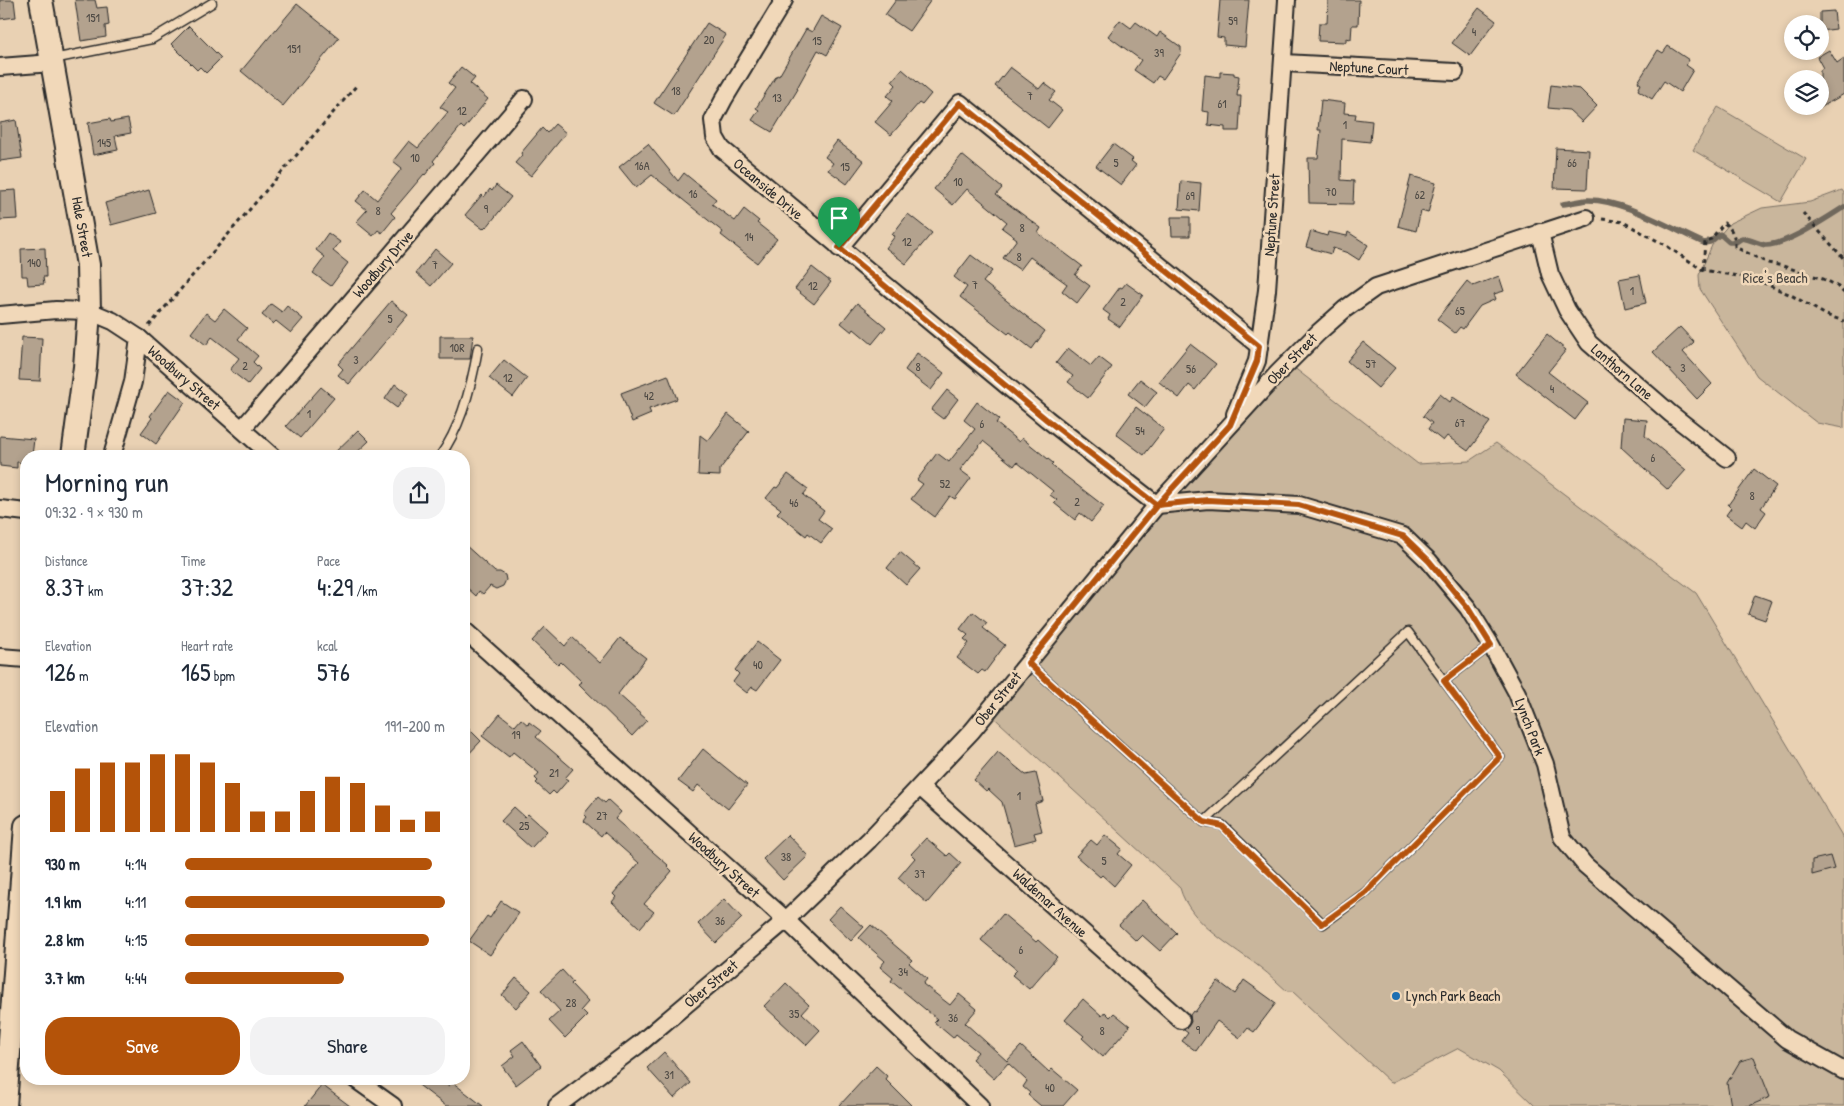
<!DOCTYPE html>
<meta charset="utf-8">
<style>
:root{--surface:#fff;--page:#f2f2f3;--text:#1f2937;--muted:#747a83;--accent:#b45309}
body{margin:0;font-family:"Patrick Hand",sans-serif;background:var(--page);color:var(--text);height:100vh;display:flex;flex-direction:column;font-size:19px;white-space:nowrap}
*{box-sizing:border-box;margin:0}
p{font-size:16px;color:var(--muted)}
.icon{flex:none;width:28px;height:28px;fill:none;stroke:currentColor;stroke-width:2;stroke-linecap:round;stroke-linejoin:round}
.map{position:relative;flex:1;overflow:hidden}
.panel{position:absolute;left:20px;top:450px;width:450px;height:635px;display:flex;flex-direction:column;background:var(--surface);border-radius:20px;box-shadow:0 2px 8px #0003}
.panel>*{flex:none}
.buttons{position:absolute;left:1784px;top:15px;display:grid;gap:10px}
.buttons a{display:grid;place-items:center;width:45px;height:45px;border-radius:50%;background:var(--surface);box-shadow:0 2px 8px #0003;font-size:25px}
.pin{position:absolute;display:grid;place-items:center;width:42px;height:42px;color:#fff;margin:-51px -21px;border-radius:50% 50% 50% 0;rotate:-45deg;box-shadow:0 0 5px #0007}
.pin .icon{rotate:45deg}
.round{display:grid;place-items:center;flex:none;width:52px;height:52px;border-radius:20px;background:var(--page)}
.headline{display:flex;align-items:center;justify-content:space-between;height:85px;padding:0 25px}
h1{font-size:28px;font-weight:600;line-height:38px}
.stats{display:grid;grid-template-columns:repeat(3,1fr);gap:8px;height:85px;padding:5px 25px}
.stats div{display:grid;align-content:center}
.stats b{font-size:25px;font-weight:600}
.stats small{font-size:14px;font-weight:400}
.stats p{font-size:14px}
.chart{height:140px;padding:10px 25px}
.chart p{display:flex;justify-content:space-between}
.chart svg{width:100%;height:90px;margin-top:5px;stroke:var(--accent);stroke-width:6}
.button{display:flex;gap:10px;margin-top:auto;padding:10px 25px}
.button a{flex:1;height:58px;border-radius:20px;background:var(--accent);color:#fff;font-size:20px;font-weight:600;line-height:58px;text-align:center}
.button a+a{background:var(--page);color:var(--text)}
ul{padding:0 25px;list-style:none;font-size:16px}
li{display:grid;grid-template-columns:80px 60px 1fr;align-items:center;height:38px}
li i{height:12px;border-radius:6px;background:var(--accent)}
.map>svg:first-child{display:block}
.green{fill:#c9b69c;stroke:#7a7064}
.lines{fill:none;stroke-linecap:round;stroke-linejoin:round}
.stream{stroke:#70675c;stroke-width:5.5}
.building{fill:#b3a28e;stroke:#2b2b2b}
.service-casing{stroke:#2b2b2b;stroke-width:11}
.minor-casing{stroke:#2b2b2b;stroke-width:20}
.secondary-casing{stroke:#2b2b2b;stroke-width:26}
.path{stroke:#2b2b2b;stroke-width:3;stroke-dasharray:4 4;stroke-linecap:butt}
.service{stroke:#f1d8b9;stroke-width:8}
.minor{stroke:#f1d8b9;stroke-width:16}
.secondary{stroke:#f1d8b9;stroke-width:22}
.route-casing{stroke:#fff;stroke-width:10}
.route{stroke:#b45309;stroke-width:6}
.poi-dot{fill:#1f6fb2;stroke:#f1d8b9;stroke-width:2}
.labels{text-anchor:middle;stroke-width:5;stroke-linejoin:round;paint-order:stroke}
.number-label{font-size:12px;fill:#4d4944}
.street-label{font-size:15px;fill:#2b2b2b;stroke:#f1d8b9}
.park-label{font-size:15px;fill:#4b4742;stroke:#f1d8b9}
.poi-label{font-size:15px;fill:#2b2b2b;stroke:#f1d8b9;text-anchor:start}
</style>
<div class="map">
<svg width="1844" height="1106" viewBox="0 0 1844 1106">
<rect width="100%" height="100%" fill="#e9d1b3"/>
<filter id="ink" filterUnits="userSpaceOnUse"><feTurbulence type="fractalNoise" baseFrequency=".02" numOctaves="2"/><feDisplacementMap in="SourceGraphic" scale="10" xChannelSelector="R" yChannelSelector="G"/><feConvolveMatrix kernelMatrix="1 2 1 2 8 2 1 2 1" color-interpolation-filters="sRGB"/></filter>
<g filter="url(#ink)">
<!-- green -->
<g class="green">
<path d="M1718,107L1806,159L1781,202L1693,150Z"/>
<path d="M1842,190L1844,193V428L1817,423L1757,376L1700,289L1699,275L1713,243L1730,223L1762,208L1810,202Z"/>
<path d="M1288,363L1418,464L1469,461L1496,443L1696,593L1844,839V1106H1535L1499,1071L1459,1048L1391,1083L1292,991H1287C1279,984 1270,975 1261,968C1234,947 1190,924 1180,888L988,712Z"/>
</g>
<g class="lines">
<!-- stream -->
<path class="stream" d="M1563,204C1571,203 1579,201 1586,200C1620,198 1672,229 1704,243L1710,242L1720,234L1729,242H1736L1742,238C1749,239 1760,244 1765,245C1785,246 1827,218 1844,207"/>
</g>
<!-- building -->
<g class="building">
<path d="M0,0H14L16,17L0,19Z"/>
<path d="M75,0H95L97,8L107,7L109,25L105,26L106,37L81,41Z"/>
<path d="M896,0H931L909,31L885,15Z"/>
<path d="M1220,0H1249L1245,47L1224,45V38L1217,37Z"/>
<path d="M1328,0H1359L1358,25H1352L1351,39L1346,38V42L1318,41L1319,23H1327Z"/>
<path d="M297,4L339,38L283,106L241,71Z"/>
<path d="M1479,8L1496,21L1470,56L1452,43Z"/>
<path d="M1834,11L1836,29L1820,31V12Z"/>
<path d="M821,16L842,28L827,55L818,50L797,88L798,89L772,132L752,120L759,110L756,108L777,75L779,76L806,29L812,32Z"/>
<path d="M1120,20L1131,28L1136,22L1157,37L1160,32L1181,47V53L1163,79L1158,76L1153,83L1134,70L1141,60L1108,36Z"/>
<path d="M707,23L726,35L674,116L654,103Z"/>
<path d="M189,26L221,58L206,73L200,67L197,70L171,44Z"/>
<path d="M1668,46L1689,60L1686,65L1693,70L1680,92L1664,81L1652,99L1638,90L1641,84L1638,82L1658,50L1663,53Z"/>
<path d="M1829,50L1837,63L1844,58V94L1820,108V70L1823,68L1817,57Z"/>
<path d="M461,67L475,78L470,84L488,99L464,129L461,126L433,161L435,163L425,175L424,174L391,213L395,217L382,233L378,230L373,236L356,222L367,210L356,201L365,190L377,200L402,168L393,161L409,141L418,148L448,112L440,107L455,88L448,83Z"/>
<path d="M1010,67L1039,89L1044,83L1056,92L1049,100L1062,110L1048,128L995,86Z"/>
<path d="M902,69L931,94L922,105L919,103L891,135L875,122L893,101L887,96L896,85L892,81Z"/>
<path d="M1220,72L1234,73V75L1239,76L1237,96H1241L1239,131H1225V127L1208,125L1209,112L1202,111L1205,75L1220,77Z"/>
<path d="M1551,85L1580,89L1597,106L1582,122L1569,110L1548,108Z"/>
<path d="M1321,100L1345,103L1344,113L1356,114L1355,119L1372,121L1370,142L1342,139L1341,180L1354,181L1353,204L1309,203L1308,158H1318L1321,130H1318Z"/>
<path d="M110,119L111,122L128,119L131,133L115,136L118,150L93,155L88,123Z"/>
<path d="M16,120L22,158L0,161V123Z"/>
<path d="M555,124L566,133L531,176L515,163L522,155L521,153L542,128L547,133Z"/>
<path d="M837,141L864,161L847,184L828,170L833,163L825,157Z"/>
<path d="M648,144L678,181L684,173L716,199L712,204L735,221L744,209L759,221L757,223L777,239L757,263L721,235L723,232L652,175L636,188L619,167Z"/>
<path d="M1113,144L1133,159L1131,161L1136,165L1121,185L1096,166Z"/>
<path d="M1556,148L1589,150L1587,189L1554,188Z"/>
<path d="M962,155L1002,188L996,195L1041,228L1038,233L1082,266L1075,275L1090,286L1077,303L1062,291L1067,284L1030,257L1020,270L1003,258L1017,239L1002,228L1007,222L967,189L953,205L934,189Z"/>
<path d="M1411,176L1436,183L1428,213L1421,211L1416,231L1398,226Z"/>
<path d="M1181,181L1201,183L1199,211L1179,209Z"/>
<path d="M496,185L511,197L487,227L486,226L483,229L465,215L482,195L484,197L490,189L492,191Z"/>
<path d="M16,190L18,219L0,220V191Z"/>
<path d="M149,190L156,213L111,225L105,203Z"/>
<path d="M908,214L932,233L906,264L886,248L895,236L892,235Z"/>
<path d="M1171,217H1190V236H1172Z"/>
<path d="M1311,231L1327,236L1328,232L1347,236L1348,232L1368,245L1359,260L1348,253L1333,248L1331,254L1306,247Z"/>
<path d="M328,233L340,242L333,251L348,263L331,286L313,273L325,257L316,250Z"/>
<path d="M45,248L46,277H43L44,284L28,285L27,276H22L21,249Z"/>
<path d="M435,249L451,263L431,286L416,273Z"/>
<path d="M971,255L992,271L983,282L1045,331L1032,349L1010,332L1008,334L960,297L967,287L954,277Z"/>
<path d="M812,267L831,282L814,304L795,289Z"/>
<path d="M1640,275L1646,303L1625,308L1619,279Z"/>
<path d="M1499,276L1504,291L1494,294L1496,299L1480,306L1463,329L1460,327L1455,333L1437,319L1467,281L1473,286Z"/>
<path d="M1126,283L1143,295L1120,327L1108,319L1110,315L1103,310L1120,287L1122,288Z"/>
<path d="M391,301L408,315L349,384L338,375L343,369L338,364Z"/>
<path d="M857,303L886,327L872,344L854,329L852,332L841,323Z"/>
<path d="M271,304L282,312L287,306L303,319L291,333L276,321L273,324L262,315Z"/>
<path d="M224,309L247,328L238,339L258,356L253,362L260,369L248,384L230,370L239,358L212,337L206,345L191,333L206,313L215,320Z"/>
<path d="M1680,327L1694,342L1683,352L1712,384L1697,399L1653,352Z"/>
<path d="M1547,334L1566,350L1548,372L1588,403L1575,420L1516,374Z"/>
<path d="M440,336H473L470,359H440Z"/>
<path d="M22,337L42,338L40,381L19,380Z"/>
<path d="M1363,342L1395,368L1378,388L1347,361Z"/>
<path d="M1190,344L1216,364L1195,390L1189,385L1179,398L1159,382Z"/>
<path d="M1068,348L1091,366L1099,357L1112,367L1088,398L1068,382L1073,376L1056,363Z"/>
<path d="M917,353L944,373L931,390L905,370Z"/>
<path d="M504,360L527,378L513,397L489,378Z"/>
<path d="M668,375L677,399L649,409L651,414L632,422L621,393Z"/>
<path d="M1140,379L1157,392L1145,407L1128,394Z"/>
<path d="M395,384L408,394L397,408L385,399Z"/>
<path d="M321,387L334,398L300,438L286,426Z"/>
<path d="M169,390L185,402L156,444L141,433L152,418L150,416Z"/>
<path d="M947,390L958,399L943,419L931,410Z"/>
<path d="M1440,394L1450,402L1453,397L1490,422L1468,451L1447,436L1443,441L1428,429L1432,423L1423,416Z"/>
<path d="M977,402L999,419L996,423L1019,442L1022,438L1053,463L1051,465L1104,506L1091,522L1080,513L1075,520L1054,503L1057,500L1050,495L1053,491L1017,462L1014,466L983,441L960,470L971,478L955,499L950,496L935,517L911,499L923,484L917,480L937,453L949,462L975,429L964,420Z"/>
<path d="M1136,407L1164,429L1144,455L1116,434Z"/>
<path d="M728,414L749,431L720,469V476L698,475L700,435L708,441Z"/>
<path d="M1623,418L1647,420L1645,436L1686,470L1668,490L1621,447Z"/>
<path d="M358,430L369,441L353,456H331Z"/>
<path d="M0,436L34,439L32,456H26V463L17,462V468L0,466Z"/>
<path d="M1754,469L1776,486L1761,508L1766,512L1755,528L1746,521L1742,527L1726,515L1731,508L1728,505Z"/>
<path d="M788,474L808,489L803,495L824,511L818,519L832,529L821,543L808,533L806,536L777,513L781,509L766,498L775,487L777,488Z"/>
<path d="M464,544L495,572H500L505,575L506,580L503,586L496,589L490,586L483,594L479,591L476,596L464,585Z"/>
<path d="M900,552L920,569L906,585L887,568Z"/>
<path d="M1755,595L1772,601L1765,620L1748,614Z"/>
<path d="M973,612L987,623L983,628L1005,645L985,672L982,670L978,674L957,658L969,643L964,639L968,635L960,629Z"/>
<path d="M545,627L565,646L572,637L600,663L620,638L646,658L618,694L647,720L632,736L579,684L582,682L561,662L558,665L532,641Z"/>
<path d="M757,642L780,660L757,690L752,687L747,693L733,682L739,674L735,670Z"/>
<path d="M500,714L515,726L521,719L528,725L529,722L541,731L536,737L573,769L565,778L568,780L556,794L553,791L549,795L536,783L538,781L535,778L539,773L513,752L509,757L482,736Z"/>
<path d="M464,724L481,741L464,759Z"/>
<path d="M703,749L747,785L728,809L698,785L693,792L678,781Z"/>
<path d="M998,752L1026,775L1036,773L1043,801L1035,804L1042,831L1034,833L1036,839L1014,845L1002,802L988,789L986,791L974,780Z"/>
<path d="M598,797L605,803L608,800L621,812L615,819L668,865L667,866L672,871L644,904L654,912L640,928L612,902L616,897L613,894L639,863L604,832L601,836L584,821L587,817L584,814Z"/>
<path d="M514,807L525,817L528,814L547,831L531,848L501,821Z"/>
<path d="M788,835L808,856L783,880L763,859Z"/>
<path d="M1105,835L1122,849L1118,854L1131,865L1114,886L1102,875L1100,877L1076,856L1091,840L1097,845Z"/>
<path d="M926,838L947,856L950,853L961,863L927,903L898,878L915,858L911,854Z"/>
<path d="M1830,856L1834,869L1812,875V860Z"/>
<path d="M724,899L742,918L716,943L698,924Z"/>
<path d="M1142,900L1177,933L1160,951L1142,935L1136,941L1119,925Z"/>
<path d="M501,901L519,913L490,955L469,941L487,916L490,918Z"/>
<path d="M840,906L864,927L851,941L828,919Z"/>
<path d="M1003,914L1036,942L1038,940L1057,957L1029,989L1012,975L1017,970L981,940Z"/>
<path d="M871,925L912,960L909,963L927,979L923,984L950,1005L959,994L977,1009L965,1023L1007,1061L1021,1046L1049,1072L1052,1069L1077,1090L1063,1106H1041L1028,1095L1030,1093L1023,1087L1027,1081L1008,1063L994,1079L972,1059L978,1052L956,1034L953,1038L934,1022L937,1019L891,981L893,978L880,967L885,961L859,938Z"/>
<path d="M562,970L573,982L571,984L588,1002L581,1010L587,1016L565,1038L549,1021L560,1011L541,990Z"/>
<path d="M516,978L531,991L516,1008L502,995Z"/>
<path d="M1244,980L1276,1003L1254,1032L1248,1028L1240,1038L1217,1021L1196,1051L1182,1041L1188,1033L1184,1030L1191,1022L1190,1015L1193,1011L1195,1012L1218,981L1235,994Z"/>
<path d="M786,983L809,1005L802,1013L820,1030L806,1045L764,1006Z"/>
<path d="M1083,999L1102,1016L1105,1012L1110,1017L1114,1013L1130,1026L1103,1057L1082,1038L1084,1036L1065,1020Z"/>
<path d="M523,1041L541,1066L516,1085L502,1066L515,1056L511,1050Z"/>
<path d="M664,1052L691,1083L674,1098L647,1068Z"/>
<path d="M1754,1057L1770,1097L1749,1106H1731L1727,1083L1740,1061Z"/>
<path d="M876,1066L887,1076L885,1079L912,1106H839Z"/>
<path d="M411,1079H440L449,1086L452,1082L483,1106H446Z"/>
<path d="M322,1085L350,1106H305Z"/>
</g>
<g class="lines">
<defs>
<g id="service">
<path d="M53,59L152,39L212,3"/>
<path d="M440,456C462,426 472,384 478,348"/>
<path d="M1028,663L1204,822L1222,825L1323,924L1365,893L1500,757L1408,632L1204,822"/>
<path d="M1444,681L1491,645"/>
</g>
<g id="minor">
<path d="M784,0L724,99L713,120L715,137L722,149L1047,419L1157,505L1208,500L1299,505L1403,536L1429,561L1468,608L1491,645L1517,693L1545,764L1562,837L1585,865L1787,1039L1844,1071"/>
<path d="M1284,63L1455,72"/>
<path d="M0,67L52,63"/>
<path d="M1540,232L1550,274L1567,310L1589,343L1671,414L1727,458"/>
<path d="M839,248L960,103L1259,346"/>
<path d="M0,315L56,310L89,311L113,321L139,338L272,456"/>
<path d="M1235,414L1257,361L1267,290L1287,0"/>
<path d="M242,429L524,99"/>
<path d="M112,456L133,382L139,338"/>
<path d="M0,509L26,512"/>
<path d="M464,630L786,920L980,1106"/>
<path d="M0,657L26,659"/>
<path d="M920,787L1181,1020"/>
<path d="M355,1079L393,1106"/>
<path d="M557,1106L638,1045L786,920L869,840L972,731L1157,505L1278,373L1319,332L1345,309L1376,287L1586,218"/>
</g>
<g id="secondary">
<path d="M41,0L88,265L89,311L85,367L73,456"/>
<path d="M5,1106L26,826"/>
</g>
</defs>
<!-- service casing -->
<use href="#service" class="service-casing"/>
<!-- minor casing -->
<use href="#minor" class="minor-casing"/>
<!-- secondary casing -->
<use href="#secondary" class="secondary-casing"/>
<!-- path -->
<g class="path">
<path d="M1803,213L1844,259"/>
<path d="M1602,219L1623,222L1665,245L1703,270L1755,279L1791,295L1826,315L1844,321"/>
<path d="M1703,270L1705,241L1711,239L1724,223C1733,230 1735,236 1735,247L1768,263L1783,266L1826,280L1837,286L1844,293"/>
<path d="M149,326L357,85"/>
</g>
<!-- service -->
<use href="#service" class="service"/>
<!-- minor -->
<use href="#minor" class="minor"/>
<!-- secondary -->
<use href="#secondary" class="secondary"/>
</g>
</g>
<g class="lines" filter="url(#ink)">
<defs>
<path id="route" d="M839,248L1047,420L1157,505L1028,663L1204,822L1222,826L1322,924L1365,893L1500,757L1444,681L1491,645L1468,608L1429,561L1403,536L1299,505L1208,500L1157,505L1230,425L1257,361L1259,346L960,103L839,248"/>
</defs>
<!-- route casing -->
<use href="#route" class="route-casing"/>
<!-- route -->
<use href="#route" class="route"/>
</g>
<!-- markers -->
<circle class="poi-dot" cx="1396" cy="996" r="5"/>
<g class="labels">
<!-- number labels -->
<g class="number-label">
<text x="93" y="22">151</text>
<text x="1233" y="25">59</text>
<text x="1474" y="36">4</text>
<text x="709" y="44">20</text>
<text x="817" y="45">15</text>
<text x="294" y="53">151</text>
<text x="1159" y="57">39</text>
<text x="676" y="95">18</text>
<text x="1030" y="100">7</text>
<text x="777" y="102">13</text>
<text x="1222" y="108">61</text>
<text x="462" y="115">12</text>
<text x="1345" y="129">1</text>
<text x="104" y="147">145</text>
<text x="415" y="162">10</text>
<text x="1116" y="167">5</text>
<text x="1572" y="167">66</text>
<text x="642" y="170">16A</text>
<text x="845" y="171">15</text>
<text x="958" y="186">10</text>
<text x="1331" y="196">70</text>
<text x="693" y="198">16</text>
<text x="1420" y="199">62</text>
<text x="1190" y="200">69</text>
<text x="486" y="213">9</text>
<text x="378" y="215">8</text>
<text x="1022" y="232">8</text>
<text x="749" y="241">14</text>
<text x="907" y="246">12</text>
<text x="1019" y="261">8</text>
<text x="34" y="267">140</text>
<text x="435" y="269">7</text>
<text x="975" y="289">7</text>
<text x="813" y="290">12</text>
<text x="1632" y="295">1</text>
<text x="1123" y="306">2</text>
<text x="1460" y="315">65</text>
<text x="390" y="323">5</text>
<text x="457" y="352">10R</text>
<text x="356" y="364">3</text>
<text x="1371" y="368">57</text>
<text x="245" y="370">2</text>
<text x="918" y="371">8</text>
<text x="1683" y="372">3</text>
<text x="1191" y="373">56</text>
<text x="508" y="382">12</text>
<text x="1552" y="393">4</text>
<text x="649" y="400">42</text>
<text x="309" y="418">1</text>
<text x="1460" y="427">67</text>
<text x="982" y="428">6</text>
<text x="1140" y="435">54</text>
<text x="1653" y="462">6</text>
<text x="945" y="488">52</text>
<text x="1752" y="500">8</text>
<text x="1077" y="506">2</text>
<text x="794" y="507">46</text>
<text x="758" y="669">40</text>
<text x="516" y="739">19</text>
<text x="554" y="777">21</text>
<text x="1019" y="800">1</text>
<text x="602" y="820">27</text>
<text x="524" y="830">25</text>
<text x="786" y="861">38</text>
<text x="1104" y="865">5</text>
<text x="920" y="878">37</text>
<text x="720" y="925">36</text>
<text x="1021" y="954">6</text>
<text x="903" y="976">34</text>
<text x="571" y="1007">28</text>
<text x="794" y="1018">35</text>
<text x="953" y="1022">36</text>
<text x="1198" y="1034">9</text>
<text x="1102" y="1035">8</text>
<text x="669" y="1079">31</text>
<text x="1050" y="1092">40</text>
</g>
<!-- street labels -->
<g class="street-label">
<text transform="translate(1369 68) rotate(3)" y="5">Neptune Court</text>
<text transform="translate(768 189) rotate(40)" y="5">Oceanside Drive</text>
<text transform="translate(1272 215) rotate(-86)" y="5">Neptune Street</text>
<text transform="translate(82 227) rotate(80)" y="5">Hale Street</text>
<text transform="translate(383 264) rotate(-49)" y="5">Woodbury Drive</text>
<text transform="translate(1292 359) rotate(-46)" y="5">Ober Street</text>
<text transform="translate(1622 372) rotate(41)" y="5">Lanthorn Lane</text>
<text transform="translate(184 378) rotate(41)" y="5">Woodbury Street</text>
<text transform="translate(998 699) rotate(-51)" y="5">Ober Street</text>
<text transform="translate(1530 727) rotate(69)" y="5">Lynch Park</text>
<text transform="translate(724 865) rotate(42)" y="5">Woodbury Street</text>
<text transform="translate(1050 903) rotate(42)" y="5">Waldemar Avenue</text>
<text transform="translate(711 984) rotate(-40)" y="5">Ober Street</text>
</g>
<!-- park labels -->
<g class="park-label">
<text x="1775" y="283">Rice's Beach</text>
</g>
<!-- poi labels -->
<g class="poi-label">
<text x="1406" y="1001">Lynch Park Beach</text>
</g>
</g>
</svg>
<div class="buttons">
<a><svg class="icon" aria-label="locate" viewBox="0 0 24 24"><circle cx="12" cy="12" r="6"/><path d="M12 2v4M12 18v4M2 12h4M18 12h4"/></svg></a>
<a><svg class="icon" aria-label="layers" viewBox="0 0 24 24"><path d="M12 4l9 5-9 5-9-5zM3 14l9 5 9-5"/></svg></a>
</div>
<div class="pin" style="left:839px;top:248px;background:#1e9e55"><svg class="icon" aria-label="arrive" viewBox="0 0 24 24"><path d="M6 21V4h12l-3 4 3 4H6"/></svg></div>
<section class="panel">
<div class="headline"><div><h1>Morning run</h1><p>09:32 · 9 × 930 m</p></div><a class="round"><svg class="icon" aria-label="share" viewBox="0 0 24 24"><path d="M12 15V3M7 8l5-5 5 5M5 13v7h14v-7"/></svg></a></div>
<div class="stats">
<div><p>Distance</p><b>8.37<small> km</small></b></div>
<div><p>Time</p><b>37:32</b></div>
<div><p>Pace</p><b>4:29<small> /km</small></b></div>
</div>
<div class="stats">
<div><p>Elevation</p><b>126<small> m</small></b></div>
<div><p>Heart rate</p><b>165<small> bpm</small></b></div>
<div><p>kcal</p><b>576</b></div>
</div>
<div class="chart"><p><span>Elevation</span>191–200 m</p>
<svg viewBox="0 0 160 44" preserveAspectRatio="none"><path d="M5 44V24M15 44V13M25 44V10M35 44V10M45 44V6M55 44V6M65 44V10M75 44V20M85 44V34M95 44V34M105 44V24M115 44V17M125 44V20M135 44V31M145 44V38M155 44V34"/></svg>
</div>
<ul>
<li><b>930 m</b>4:14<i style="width:95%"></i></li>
<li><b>1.9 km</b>4:11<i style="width:100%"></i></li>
<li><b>2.8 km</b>4:15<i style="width:94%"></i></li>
<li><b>3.7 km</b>4:44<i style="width:61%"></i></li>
</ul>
<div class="button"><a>Save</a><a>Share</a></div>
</section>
</div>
